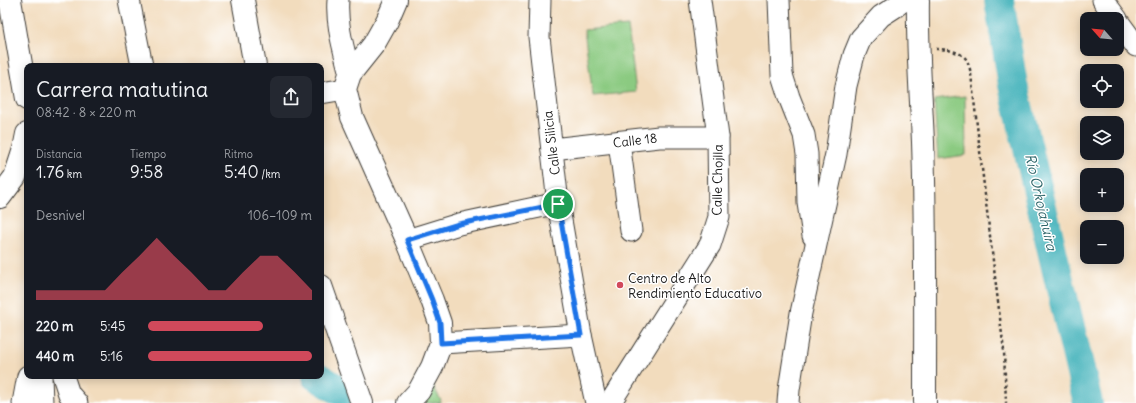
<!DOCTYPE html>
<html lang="es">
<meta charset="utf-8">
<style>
:root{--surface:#171b24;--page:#242831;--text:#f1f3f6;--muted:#9ea1a6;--accent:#d1495b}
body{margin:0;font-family:Delius,sans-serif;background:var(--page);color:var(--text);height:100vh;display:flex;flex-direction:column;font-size:15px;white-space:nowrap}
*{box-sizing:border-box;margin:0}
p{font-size:13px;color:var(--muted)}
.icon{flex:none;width:22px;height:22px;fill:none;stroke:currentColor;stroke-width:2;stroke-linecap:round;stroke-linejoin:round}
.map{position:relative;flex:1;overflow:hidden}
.details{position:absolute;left:24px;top:63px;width:300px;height:316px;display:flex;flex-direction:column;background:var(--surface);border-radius:8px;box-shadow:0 2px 10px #0003}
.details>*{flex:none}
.needle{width:26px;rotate:297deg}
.buttons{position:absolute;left:1080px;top:12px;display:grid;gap:8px}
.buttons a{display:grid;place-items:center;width:44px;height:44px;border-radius:8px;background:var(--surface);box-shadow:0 2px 10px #0003;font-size:20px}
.pin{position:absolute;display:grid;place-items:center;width:34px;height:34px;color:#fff;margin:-17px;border:2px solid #fff;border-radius:50%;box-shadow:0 1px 4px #0007}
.round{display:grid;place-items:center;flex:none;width:42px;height:42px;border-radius:8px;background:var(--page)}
.summary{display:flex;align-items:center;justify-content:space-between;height:68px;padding:0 12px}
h1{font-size:22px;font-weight:600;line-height:30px}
.figures{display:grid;grid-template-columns:repeat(3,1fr);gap:6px;height:68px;padding:4px 12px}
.figures div{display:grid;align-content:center}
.figures b{font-size:17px;font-weight:600}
.figures small{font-size:11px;font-weight:400}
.figures p{font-size:11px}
.chart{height:112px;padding:8px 12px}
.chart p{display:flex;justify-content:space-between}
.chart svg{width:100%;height:72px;margin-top:4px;fill:var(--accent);opacity:.7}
ul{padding:0 12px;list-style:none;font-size:13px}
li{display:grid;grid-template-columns:64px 48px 1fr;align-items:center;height:30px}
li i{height:10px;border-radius:5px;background:var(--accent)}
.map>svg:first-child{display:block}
.green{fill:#8bca81;stroke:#54734e}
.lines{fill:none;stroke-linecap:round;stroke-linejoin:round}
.river{stroke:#41b1b9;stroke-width:30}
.minor-casing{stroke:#3c3934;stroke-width:23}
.major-casing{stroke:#3c3934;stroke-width:24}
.highway-casing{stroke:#3c3934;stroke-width:24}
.path{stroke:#3c3934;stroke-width:2.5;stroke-dasharray:3 3;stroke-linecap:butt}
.minor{stroke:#fff;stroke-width:21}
.major{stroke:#fff;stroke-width:22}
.highway{stroke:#fff;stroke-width:22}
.route-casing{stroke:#fff;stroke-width:8}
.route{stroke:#1a73e8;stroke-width:5}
.poi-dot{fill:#d1495b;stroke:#fff;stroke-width:1.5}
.labels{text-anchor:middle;stroke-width:3;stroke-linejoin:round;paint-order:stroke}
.street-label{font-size:13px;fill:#1c1c1c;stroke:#fff}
.poi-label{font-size:13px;fill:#1c1c1c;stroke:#fff;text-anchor:start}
.water-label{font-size:14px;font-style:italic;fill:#2e666a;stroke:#fff}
</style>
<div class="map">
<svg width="1136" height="403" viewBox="0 0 1136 403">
<rect width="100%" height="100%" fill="#fff"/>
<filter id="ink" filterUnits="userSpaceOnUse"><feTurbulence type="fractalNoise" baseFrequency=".025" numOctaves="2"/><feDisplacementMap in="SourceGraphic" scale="8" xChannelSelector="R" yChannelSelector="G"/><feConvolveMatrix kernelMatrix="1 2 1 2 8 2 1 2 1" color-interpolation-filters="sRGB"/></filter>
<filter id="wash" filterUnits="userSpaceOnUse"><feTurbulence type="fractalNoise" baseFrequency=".012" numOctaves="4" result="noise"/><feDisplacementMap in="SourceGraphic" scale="16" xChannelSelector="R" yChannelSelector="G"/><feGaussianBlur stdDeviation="0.9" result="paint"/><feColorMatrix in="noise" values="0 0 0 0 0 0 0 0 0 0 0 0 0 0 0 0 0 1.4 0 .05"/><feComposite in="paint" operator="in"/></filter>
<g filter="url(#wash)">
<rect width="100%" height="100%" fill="#f2dcbd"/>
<!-- green -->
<g class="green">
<path d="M628,26L636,92L593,96L584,30Z"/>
<path d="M965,96L966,155L938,159L934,100Z"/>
<path d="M433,385L441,401L440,403H417Z"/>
</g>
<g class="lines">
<!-- river -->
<g class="river">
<path d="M999,0L1013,85L1088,403"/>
<path d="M316,376L349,396"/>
</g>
</g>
</g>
<g filter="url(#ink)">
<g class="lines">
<defs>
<g id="minor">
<path d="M129,0L142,66"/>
<path d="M338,0C336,25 344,50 350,74"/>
<path d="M540,0L539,37L558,203L581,335L596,403"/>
<path d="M779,0L782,75L789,97L804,135L807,154L808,203L813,236"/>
<path d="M1103,0L1117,19"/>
<path d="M1117,20L1136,46"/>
<path d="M321,93L345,89"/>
<path d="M619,142L631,231"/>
<path d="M552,149L659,137H718"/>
<path d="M407,240L459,224L558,203"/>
<path d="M441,343L581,335"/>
<path d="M41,376L42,403"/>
<path d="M63,376L69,394L77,403"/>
<path d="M23,403L28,376"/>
<path d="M610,403L710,245L719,217L718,137L700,0"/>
<path d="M788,403L789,390L801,313L836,154L846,86L854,55L861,38L881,16L895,7L904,0"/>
</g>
<g id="major">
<path d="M243,0L255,66"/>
<path d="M396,0L387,21L374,44L350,74L345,89L352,117L407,240L432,300L440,323L441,343L432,367L419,391L408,403"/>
<path d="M918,0C917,47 921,95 923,142C926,229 925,316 925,403"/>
<path d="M321,286L362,403"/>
</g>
<g id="highway">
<path d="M10,0L27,99"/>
<path d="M0,197L15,177L24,149L27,134"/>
</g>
</defs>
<!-- minor casing -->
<use href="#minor" class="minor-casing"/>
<!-- major casing -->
<use href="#major" class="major-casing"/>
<!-- highway casing -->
<use href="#highway" class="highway-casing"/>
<!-- path -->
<path class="path" d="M936,49C945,49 960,51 966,59C969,63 970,70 971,74L986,203L1004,351L1006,403"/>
<!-- minor -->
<use href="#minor" class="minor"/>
<!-- major -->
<use href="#major" class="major"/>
<!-- highway -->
<use href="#highway" class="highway"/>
</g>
</g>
<g class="lines" filter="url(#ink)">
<defs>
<path id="route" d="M558,204L581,335L441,343L440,323L432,300L407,240L459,224Z"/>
</defs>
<!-- route casing -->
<use href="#route" class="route-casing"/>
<!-- route -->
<use href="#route" class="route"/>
</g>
<!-- markers -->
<circle class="poi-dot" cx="620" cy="285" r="4"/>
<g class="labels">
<!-- street labels -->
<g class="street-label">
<text transform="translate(635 140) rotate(-7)" y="5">Calle 18</text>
<text transform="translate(551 143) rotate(-97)" y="5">Calle Silicia</text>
<text transform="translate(717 180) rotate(-89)" y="5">Calle Chojlla</text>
</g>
<!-- poi labels -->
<g class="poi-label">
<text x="628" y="283">Centro de Alto<tspan x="628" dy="15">Rendimiento Educativo</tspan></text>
</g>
<!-- water labels -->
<g class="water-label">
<text transform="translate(1041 202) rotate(77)" y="5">Río Orkojahuira</text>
</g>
</g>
</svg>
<div class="buttons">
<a><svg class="needle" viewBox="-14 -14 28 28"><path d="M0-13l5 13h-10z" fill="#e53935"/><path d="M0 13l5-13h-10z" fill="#9ea1a6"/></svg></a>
<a><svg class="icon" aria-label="locate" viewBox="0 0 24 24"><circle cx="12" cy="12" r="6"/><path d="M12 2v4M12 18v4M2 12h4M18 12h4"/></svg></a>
<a><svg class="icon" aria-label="layers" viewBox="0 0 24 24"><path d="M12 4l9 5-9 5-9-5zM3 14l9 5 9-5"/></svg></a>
<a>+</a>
<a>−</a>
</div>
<div class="pin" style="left:558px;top:204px;background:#1e9e55"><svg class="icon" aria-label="arrive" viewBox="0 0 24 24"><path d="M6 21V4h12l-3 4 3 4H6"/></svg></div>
<section class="details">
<div class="summary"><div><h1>Carrera matutina</h1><p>08:42 · 8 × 220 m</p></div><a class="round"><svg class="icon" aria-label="share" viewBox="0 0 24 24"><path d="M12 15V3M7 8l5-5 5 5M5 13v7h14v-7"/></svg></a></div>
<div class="figures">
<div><p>Distancia</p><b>1.76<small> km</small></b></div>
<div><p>Tiempo</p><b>9:58</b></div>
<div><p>Ritmo</p><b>5:40<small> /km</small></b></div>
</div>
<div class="chart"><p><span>Desnivel</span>106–109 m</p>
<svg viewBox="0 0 160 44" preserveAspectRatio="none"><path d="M0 44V38L10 38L20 38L30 38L40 38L50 27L60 17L70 6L80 17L90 27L100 38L110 38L120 27L130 17L140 17L150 27L160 38V44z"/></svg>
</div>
<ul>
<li><b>220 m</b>5:45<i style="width:70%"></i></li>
<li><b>440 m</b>5:16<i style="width:100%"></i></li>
</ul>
</section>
</div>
